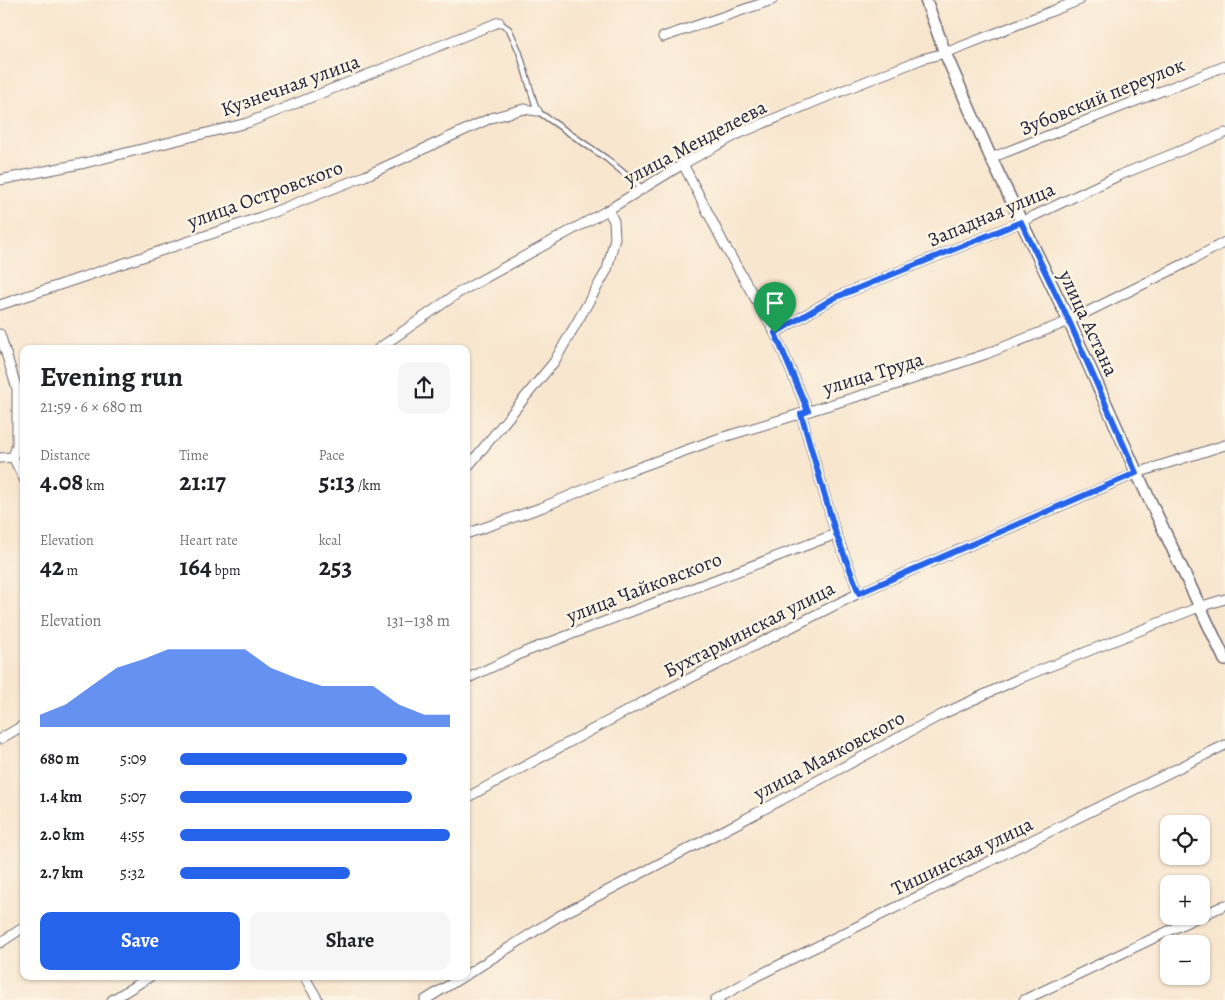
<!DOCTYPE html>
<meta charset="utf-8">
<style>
:root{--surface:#fff;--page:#f6f6f6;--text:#202124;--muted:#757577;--accent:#2563eb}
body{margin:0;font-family:Alegreya,serif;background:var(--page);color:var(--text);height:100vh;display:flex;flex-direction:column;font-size:19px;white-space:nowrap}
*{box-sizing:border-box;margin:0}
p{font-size:16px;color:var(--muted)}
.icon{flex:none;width:28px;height:28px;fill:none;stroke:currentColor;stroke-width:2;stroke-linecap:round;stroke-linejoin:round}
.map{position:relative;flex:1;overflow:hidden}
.details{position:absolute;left:20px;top:345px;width:450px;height:635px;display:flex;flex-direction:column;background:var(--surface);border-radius:10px;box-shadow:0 1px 4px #0004}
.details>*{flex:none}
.fabs{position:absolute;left:1160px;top:815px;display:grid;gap:10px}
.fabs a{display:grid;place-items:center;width:50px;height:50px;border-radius:10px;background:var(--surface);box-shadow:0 1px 4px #0004;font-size:25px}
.pin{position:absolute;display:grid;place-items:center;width:42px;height:42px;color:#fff;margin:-51px -21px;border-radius:50% 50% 50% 0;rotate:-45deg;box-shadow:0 0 5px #0007}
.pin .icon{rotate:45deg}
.round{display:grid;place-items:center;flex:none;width:52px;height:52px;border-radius:10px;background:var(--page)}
.headline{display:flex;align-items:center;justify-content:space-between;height:85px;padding:0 20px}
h1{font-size:28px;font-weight:700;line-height:38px}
.figures{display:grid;grid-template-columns:repeat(3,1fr);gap:8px;height:85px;padding:5px 20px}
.figures div{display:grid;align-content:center}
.figures b{font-size:25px;font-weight:700}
.figures small{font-size:14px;font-weight:400}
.figures p{font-size:14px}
.chart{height:140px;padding:10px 20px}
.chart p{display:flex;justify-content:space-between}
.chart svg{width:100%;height:90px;margin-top:5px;fill:var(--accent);opacity:.7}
.cta{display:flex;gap:10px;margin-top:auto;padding:10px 20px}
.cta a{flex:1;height:58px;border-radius:10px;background:var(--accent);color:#fff;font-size:20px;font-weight:700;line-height:58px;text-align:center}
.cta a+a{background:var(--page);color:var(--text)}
ul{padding:0 20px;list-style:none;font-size:16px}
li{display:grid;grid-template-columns:80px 60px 1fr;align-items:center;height:38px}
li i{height:12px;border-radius:6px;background:var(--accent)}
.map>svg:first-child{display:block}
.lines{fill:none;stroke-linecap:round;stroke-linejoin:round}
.service-casing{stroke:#6d676f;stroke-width:7}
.minor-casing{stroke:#6d676f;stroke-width:11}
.tertiary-casing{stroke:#6d676f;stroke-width:14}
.service{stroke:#fff;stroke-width:4.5}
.minor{stroke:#fff;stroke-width:9}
.tertiary{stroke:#fff;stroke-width:11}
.route-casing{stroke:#fff;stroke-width:10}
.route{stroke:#2563eb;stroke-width:6}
.labels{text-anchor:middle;stroke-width:5;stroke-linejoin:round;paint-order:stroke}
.street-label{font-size:20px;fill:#22223b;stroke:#fcf5e5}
</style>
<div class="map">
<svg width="1225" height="1000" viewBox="0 0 1225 1000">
<rect width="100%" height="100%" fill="#fcf5e5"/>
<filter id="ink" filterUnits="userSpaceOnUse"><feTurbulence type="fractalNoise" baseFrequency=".02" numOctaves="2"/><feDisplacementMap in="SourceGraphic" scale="10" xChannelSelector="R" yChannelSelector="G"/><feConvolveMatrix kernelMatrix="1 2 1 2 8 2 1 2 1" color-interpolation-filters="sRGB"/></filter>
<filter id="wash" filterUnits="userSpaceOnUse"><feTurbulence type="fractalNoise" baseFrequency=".0096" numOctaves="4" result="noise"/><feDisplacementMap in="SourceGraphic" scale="20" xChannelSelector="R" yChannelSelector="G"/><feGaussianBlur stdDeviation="1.12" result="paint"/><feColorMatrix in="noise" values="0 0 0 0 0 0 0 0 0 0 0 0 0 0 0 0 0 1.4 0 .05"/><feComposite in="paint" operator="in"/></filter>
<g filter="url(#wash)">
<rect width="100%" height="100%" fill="#f8e6cf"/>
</g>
<g filter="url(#ink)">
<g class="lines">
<defs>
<path id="service" d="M499,22L509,29L519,51L537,111L607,159L643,189"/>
<g id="minor">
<path d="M663,37L772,0"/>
<path d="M991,158L1225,66"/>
<path d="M683,164L726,248L775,333L808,411"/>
<path d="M0,180L85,163L247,123L499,22"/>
<path d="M0,305L261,217L365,176L491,118L524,109L537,111"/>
<path d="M775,333L834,298L1021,222L1120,175L1225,133"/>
<path d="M0,334L17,389V445L13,457L24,479"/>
<path d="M378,349L458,293L608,210L683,164L738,134L819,100L922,59L945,53L1080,0"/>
<path d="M801,414L836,534L859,593"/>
<path d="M0,458L13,457"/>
<path d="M466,469L554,362L607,270L615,238L614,221L608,210"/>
<path d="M466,534L543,507L621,474L717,439L892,386L986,354L1069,321L1192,260L1225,242"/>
<path d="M466,679L527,651L836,534"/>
<path d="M0,739L24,725"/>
<path d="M466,798L649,699L859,593L1137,473L1225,445"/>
<path d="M1201,916L1225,905"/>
<path d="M0,943L24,927"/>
<path d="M466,975L559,916L736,824L943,714L1018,679L1199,607L1225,599"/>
<path d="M304,976L318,1000"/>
<path d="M112,1000L151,976"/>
<path d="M425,1000L464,976"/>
<path d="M715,1000L759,975L1225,745"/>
<path d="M1024,1000L1200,916"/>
</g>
<path id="tertiary" d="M926,0L945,53L991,158L1069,321L1137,473L1225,660"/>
</defs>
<!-- service casing -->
<use href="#service" class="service-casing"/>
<!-- minor casing -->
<use href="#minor" class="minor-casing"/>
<!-- tertiary casing -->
<use href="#tertiary" class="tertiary-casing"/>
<!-- service -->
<use href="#service" class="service"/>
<!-- minor -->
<use href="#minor" class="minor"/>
<!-- tertiary -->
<use href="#tertiary" class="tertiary"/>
</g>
</g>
<g class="lines" filter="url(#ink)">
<defs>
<path id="route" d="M1021,222L1069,321L1136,473L859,593L836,534L801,414L808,411L775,333L834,298Z"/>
</defs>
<!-- route casing -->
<use href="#route" class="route-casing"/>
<!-- route -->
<use href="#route" class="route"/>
</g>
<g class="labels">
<!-- street labels -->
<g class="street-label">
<text transform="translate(290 85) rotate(-20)" y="7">Кузнечная улица</text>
<text transform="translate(1102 96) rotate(-22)" y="7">Зубовский переулок</text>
<text transform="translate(695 142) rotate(-28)" y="7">улица Менделеева</text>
<text transform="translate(265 194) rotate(-20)" y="7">улица Островского</text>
<text transform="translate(991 214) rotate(-23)" y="7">Западная улица</text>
<text transform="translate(1089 323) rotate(65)" y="7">улица Астана</text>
<text transform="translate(873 373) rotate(-17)" y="7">улица Труда</text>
<text transform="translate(644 587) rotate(-21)" y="7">улица Чайковского</text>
<text transform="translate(749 629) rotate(-27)" y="7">Бухтарминская улица</text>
<text transform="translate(829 755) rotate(-28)" y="7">улица Маяковского</text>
<text transform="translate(962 856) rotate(-26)" y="7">Тишинская улица</text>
</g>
</g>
</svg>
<div class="fabs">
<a><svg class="icon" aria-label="locate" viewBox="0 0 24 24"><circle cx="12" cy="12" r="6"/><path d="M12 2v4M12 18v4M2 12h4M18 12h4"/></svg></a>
<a>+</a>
<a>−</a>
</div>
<div class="pin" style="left:775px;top:333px;background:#1e9e55"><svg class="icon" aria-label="arrive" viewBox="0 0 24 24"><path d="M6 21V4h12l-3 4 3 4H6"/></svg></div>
<section class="details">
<div class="headline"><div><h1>Evening run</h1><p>21:59 · 6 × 680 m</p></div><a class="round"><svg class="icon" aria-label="share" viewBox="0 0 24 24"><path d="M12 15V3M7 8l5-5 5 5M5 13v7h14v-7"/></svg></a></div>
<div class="figures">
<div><p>Distance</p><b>4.08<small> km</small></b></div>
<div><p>Time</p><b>21:17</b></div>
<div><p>Pace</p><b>5:13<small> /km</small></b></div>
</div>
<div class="figures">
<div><p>Elevation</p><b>42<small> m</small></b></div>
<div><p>Heart rate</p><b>164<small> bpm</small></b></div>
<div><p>kcal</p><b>253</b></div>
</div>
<div class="chart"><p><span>Elevation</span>131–138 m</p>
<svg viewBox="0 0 160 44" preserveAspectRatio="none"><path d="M0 44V38L10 33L20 24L30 15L40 11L50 6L60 6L70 6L80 6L90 15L100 20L110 24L120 24L130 24L140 33L150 38L160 38V44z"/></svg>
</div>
<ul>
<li><b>680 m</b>5:09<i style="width:84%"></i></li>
<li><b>1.4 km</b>5:07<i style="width:86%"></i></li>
<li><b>2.0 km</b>4:55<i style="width:100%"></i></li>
<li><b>2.7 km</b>5:32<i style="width:63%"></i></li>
</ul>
<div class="cta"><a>Save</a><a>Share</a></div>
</section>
</div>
